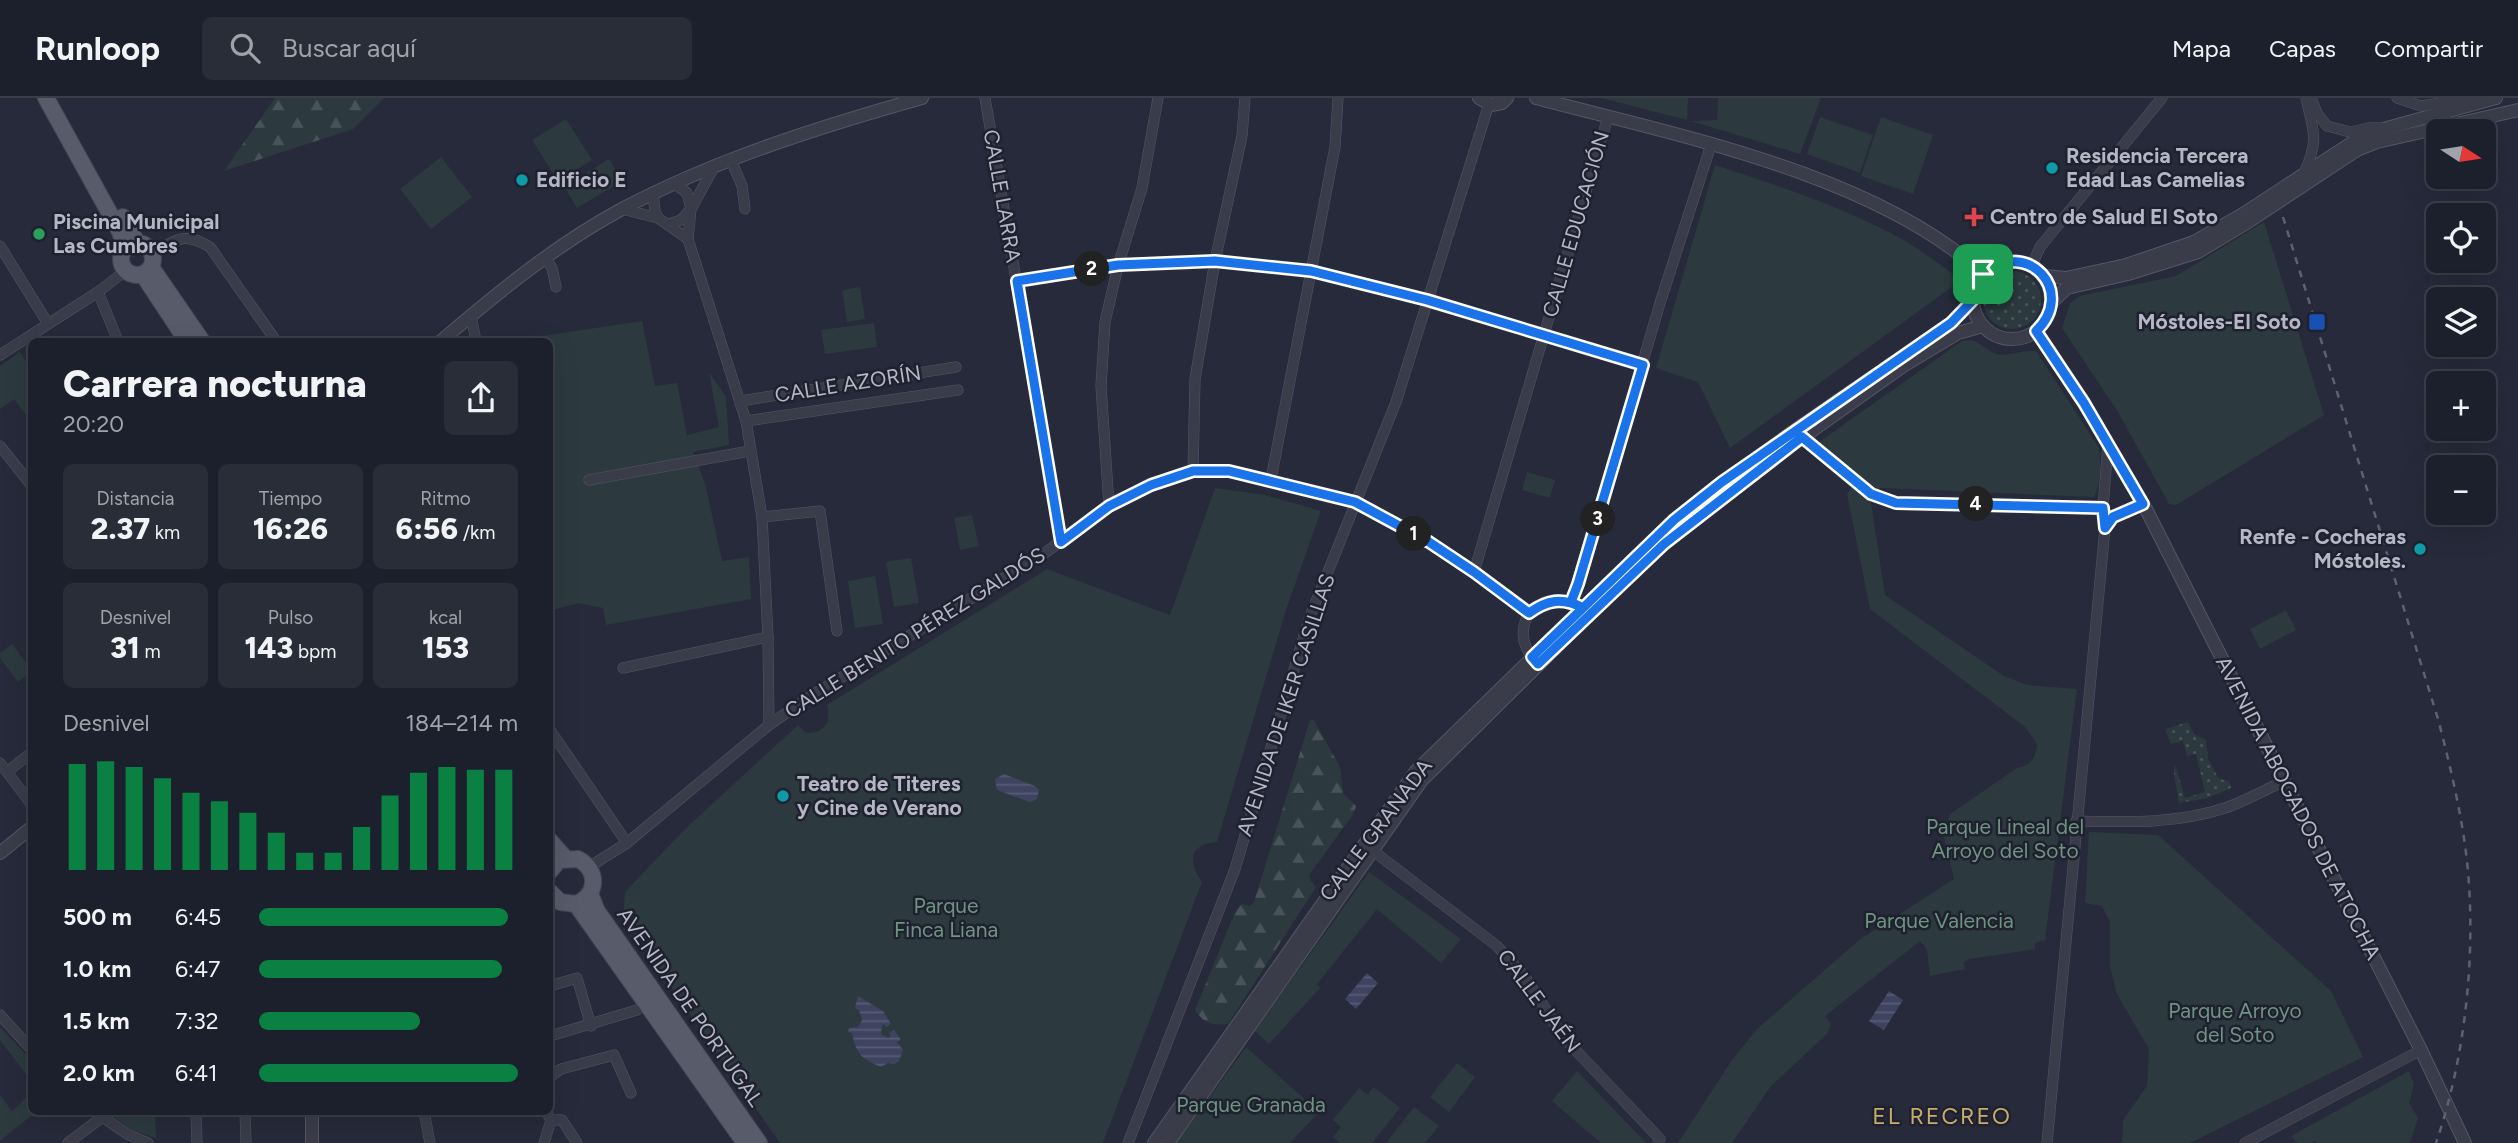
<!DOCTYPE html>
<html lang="es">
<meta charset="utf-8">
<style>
:root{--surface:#1c202c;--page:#292d38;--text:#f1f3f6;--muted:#a0a3a9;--line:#3a3e48;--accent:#0b8043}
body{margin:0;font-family:Figtree,sans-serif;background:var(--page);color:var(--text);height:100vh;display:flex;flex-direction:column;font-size:26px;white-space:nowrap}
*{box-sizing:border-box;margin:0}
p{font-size:23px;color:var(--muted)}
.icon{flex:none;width:38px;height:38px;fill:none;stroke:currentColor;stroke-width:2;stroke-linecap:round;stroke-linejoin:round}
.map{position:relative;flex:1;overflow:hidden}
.details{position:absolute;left:28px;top:240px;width:525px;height:777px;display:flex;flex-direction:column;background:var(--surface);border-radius:10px;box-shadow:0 7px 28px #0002,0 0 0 2px var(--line)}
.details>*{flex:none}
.needle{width:46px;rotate:102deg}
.controls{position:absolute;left:2426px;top:21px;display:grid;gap:14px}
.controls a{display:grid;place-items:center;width:70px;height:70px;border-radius:10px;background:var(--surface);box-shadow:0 7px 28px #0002,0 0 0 2px var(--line);font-size:35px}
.pin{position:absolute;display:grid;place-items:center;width:60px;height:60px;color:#fff;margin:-30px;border-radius:14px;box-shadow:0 4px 10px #0006}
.km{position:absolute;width:35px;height:35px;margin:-18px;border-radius:50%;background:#222;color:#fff;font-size:19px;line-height:35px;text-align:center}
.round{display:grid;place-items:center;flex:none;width:74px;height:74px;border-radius:10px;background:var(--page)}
.summary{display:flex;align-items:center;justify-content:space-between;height:119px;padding:0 35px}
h1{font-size:38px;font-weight:800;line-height:52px}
.figures{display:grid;grid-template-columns:repeat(3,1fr);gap:10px;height:119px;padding:7px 35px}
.figures div{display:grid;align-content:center;border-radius:10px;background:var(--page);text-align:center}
.figures b{font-size:30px;font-weight:800}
.figures small{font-size:19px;font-weight:400}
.figures p{font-size:19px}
.chart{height:196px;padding:14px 35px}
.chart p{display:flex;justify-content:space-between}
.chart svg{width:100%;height:126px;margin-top:7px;stroke:var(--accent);stroke-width:6}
ul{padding:0 35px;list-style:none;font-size:23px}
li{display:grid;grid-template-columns:112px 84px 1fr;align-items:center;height:52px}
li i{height:18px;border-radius:9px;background:var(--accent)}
header{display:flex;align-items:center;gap:42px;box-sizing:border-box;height:98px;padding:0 35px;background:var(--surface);border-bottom:2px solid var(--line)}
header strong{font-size:33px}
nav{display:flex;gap:38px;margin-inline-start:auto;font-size:24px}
.search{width:490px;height:63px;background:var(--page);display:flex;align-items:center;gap:18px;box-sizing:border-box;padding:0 24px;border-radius:10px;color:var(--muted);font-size:26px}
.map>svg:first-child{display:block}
.grass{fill:url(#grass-dots)}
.forest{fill:url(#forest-firs)}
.park{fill:#2c3a3f}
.water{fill:url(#water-rules)}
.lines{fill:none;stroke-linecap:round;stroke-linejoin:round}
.minor-casing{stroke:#555765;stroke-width:11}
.tertiary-casing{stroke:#555765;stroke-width:14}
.primary-casing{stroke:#434553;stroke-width:18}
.minor{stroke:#3a3c4a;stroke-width:10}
.tertiary{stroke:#3a3c4a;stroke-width:12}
.primary{stroke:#585b6a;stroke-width:16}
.rail{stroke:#5e6173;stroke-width:2.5;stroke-dasharray:7 7;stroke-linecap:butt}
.route-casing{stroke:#fff;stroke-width:14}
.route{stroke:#1a73e8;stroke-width:9}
.culture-dot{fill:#0f9aa8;stroke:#1f212f;stroke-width:2.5}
.health-dot{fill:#e0444e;stroke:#1f212f;stroke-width:2.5}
.leisure-dot{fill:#2e9e5b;stroke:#1f212f;stroke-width:2.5}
.transit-dot{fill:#1a4fb4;stroke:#1f212f;stroke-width:2.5}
.labels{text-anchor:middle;stroke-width:5;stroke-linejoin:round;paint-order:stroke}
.poi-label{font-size:21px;font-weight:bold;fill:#b5b7c6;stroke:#1f212f;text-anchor:start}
.street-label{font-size:21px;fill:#b5b7c6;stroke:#1f212f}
.park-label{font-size:21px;fill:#6f9481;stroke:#1f212f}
.neighbourhood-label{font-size:23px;letter-spacing:2px;fill:#c7ac6f;stroke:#1f212f}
</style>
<header>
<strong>Runloop</strong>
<div class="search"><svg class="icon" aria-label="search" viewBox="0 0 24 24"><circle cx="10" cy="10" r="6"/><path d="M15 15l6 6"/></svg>Buscar aquí</div>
<nav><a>Mapa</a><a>Capas</a><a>Compartir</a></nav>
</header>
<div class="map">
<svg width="2518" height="1045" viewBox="0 0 2518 1045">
<defs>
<pattern id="grass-dots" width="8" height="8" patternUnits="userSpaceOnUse" patternTransform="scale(1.75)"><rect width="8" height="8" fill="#2c3a3f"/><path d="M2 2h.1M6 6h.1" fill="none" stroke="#485459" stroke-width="1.8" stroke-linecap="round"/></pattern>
<pattern id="forest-firs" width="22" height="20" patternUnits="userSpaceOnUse" patternTransform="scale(1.75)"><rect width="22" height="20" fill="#2c3a3f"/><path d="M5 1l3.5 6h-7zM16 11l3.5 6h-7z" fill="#485459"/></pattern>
<pattern id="water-rules" width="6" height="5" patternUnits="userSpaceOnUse" patternTransform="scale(1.75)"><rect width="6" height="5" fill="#3e4360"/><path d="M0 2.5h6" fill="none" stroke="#585c75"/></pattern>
</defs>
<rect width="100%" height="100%" fill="#262a3a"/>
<!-- grass -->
<g class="grass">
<circle cx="2012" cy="202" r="29"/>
<path d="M2188,624L2194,636L2206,642L2208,660L2218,680L2230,684L2231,690L2208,700L2179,705L2174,675L2175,666L2185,700L2205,694L2196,656L2187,658L2183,643L2171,646L2165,631Z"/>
</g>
<!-- forest -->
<g class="forest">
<path d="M275,0H384L353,31L224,73Z"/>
<path d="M1310,622H1314L1340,669L1343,695L1356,708L1354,715L1309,777L1310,782L1316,789L1228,926C1212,927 1204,926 1195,912L1236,812L1242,806L1250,808L1254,804Z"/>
</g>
<!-- park -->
<g class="park">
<path d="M1602,0H1688L1687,22Z"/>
<path d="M1718,0H1821L1800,56L1691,23L1717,22Z"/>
<path d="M1820,19L1873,37L1860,75L1807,56Z"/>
<path d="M1881,19L1933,37L1913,96L1861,78Z"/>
<path d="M566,21L592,62L558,83L532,42Z"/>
<path d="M441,59L472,99L431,131L400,91Z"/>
<path d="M609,61L622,83L577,110L564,88Z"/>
<path d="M1715,67C1777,87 1841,108 1898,139C1917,149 1935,163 1953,176L1956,186L1730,350L1698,284L1656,270Z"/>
<path d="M2264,124L2324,317L2176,407L2169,406L2118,314L2062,230L2070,205L2080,198L2176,178Z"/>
<path d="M860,189L865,221L847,224L842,192Z"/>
<path d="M642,223L655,288L677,285L687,337L719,329L709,274L726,299L729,347L693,354L705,385L722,463L749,459L751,501L606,527L603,510L578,505L550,513V243L516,242Z"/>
<path d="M874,225L877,249L825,256L821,232Z"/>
<path d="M1971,242C1981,245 1987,253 1997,256C2010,259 2024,250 2037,254L2099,350C2101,364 2101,386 2094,399L1881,390L1870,399L1885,497L2004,578L2027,587L2077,591L2045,842L2035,845V851L1970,861L1964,864L1965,871L1930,878L1927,852L1920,843L1825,918L1831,926L1827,936L1771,988L1732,1045H1678L1732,962L1757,931L1859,842L1954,781L1944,740L1950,716L2017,670C2032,667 2035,661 2037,646L2025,629L1870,511L1847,396L1854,386L1819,344L1962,243Z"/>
<path d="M20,254L31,271V323L14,301L0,311V268Z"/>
<path d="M1527,374L1555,382L1550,400L1522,392Z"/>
<path d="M1215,390L1265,397L1321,413L1286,512L1217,744C1189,746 1188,764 1202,784L1103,1045H780L623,820L625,794L686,730L798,627L806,635C825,635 831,625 827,607L1047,471L1170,517Z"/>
<path d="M972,417L979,448L960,452L954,420Z"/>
<path d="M911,460L919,505L894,509L886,464Z"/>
<path d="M875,478L883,526L855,530L848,483Z"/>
<path d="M2286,512L2296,532L2260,551L2250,531Z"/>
<path d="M12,546L31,571V574L18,584L0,560V555Z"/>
<path d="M2089,734L2158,737L2331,893L2363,959L2190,1045H2122L2123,1022L2147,988L2149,951L2117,896L2110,870V824L2102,808L2085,805Z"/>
<path d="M1369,774L1461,841L1441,865L1377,811L1317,886L1320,890L1269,946L1255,933Z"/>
<path d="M0,929L31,962V983L0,942Z"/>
<path d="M1246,949L1319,1014L1290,1045H1176Z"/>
<path d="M1457,965L1475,979L1449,1014L1430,999Z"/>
<path d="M1577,973L1646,1045H1601L1552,1003Z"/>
<path d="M2409,973L2414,986L2409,1005L2418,1020L2410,1045H2317L2315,1043L2311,1045H2297L2291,1038Z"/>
<path d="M1374,989L1400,1010L1372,1045H1340L1333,1039L1341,1029L1333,1022L1359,990L1367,997Z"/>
<path d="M31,995L32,1013H37L0,1043V997L12,1013Z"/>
<path d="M1414,1009L1439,1028L1425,1045H1386Z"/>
<path d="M105,1013H155L156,1040L132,1032Z"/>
</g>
<!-- water -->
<g class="water">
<path d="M1004,676L1035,688L1039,692L1037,701L1030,704L997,692L995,681Z"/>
<path d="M1367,875L1378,885L1356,911L1345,901Z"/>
<path d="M1889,893L1903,902L1884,932L1869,923Z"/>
<path d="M858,898L883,913L891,926L886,929L884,926L882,928L881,936L888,940L891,938L889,935L894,932L901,942L897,944L903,952L899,963L894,966L888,965L881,969C862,961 856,956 852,935L848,934L849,930L858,929L862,922L859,912L855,910Z"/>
</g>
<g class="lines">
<defs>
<g id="minor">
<path d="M985,0L1061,444"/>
<path d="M2311,0L2317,15L2327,28L2350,34L2368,30H2384"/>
<path d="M2397,0L2421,8L2471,0"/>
<path d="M731,62L742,88L745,111"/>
<path d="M714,69L691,111L688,141L746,323L762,419L768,539L769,627"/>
<path d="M2304,75C2319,43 2314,33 2306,1"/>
<path d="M653,96L655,113L658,120"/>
<path d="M622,111L658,120L688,141"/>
<path d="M669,126L681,122L691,111L687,95L675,86"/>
<path d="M0,148L47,224"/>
<path d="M152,155C177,142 184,133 210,149L276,243"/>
<path d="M546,161L552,170L556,189"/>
<path d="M2032,167L2040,149L2162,0"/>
<path d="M1017,183L1118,168L1215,163L1311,173L1427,202L1643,267"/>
<path d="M98,194L118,243"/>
<path d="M471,218L476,243"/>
<path d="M0,257L98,194L125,173"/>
<path d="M740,303L956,269"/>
<path d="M746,323L958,292"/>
<path d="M1802,339L1871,396L1896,405L2103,410"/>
<path d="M0,348L32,388"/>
<path d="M1193,373L1195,281L1215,163L1242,38L1245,0"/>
<path d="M1271,381L1335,49L1338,0"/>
<path d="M589,382L750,353"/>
<path d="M1109,408L1101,288L1105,224L1118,168L1142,90L1158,0"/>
<path d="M762,419L820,413L837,533"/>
<path d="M2105,430L2113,419L2143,406"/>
<path d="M1474,474L1608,19"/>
<path d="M1571,504L1578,486L1660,205L1711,47"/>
<path d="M1535,563C1504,528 1540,488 1576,506"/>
<path d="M623,570L768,539"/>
<path d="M550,632L627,745"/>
<path d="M0,665L32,707"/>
<path d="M7,674L32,654"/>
<path d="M2076,723C2126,724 2177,726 2225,710C2245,703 2265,692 2284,683"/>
<path d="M1372,752L1497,848L1525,879L1564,940L1660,1041L1658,1045"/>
<path d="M589,769L627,745L769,627L811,598L1045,455L1109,408L1151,387L1193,373H1229L1355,404L1429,444L1474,474L1529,515"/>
<path d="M550,888L577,880L591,928"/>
<path d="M0,917L32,952"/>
<path d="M550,938L637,912"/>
<path d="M550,979L561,971L614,957L631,995"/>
<path d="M94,1013L127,1036L148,1045"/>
<path d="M196,1013L197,1045"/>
<path d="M245,1013L246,1045"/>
<path d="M424,1013L430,1045"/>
<path d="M546,1013L551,1022H562L577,1045"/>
<path d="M68,1045L101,1020"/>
<path d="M544,1045L551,1022"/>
<path d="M1128,1045L1235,771L1309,521L1396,304L1489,6"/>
<path d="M2047,1045L2105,430L2103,410L2108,345"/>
<path d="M2245,1045L2421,952"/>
</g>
<g id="tertiary">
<path d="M1479,0L1491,7L1502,5L1507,0"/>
<path d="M1536,0C1675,37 1875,76 1983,176"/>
<circle cx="2012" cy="202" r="39"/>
<path d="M2044,178L2066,180L2126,167L2194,144L2243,116L2353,44L2387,30L2496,0"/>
<path d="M2051,205L2067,190L2128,176L2198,154L2248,124L2357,52L2377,44L2518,12"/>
<path d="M2036,233L2084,305L2146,411L2421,952L2465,1045"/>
<path d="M441,243C497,195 557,146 622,111C717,61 819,29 922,0"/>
<path d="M0,755L32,729"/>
<path d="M312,1013V1045"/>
<path d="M1154,1045L1416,673L1674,422L1788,337L1951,225L1973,202"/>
<path d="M1168,1045L1422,682L1605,501L1664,446L1796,344L1903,268L1958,235L1983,228"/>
</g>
<g id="primary">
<path d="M46,0L120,134L125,149"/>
<path d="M123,119L137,145"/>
<circle cx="137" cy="161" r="16"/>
<path d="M151,169L202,243"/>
<path d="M146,181L187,243"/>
<path d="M550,743L565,760"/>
<path d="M550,773L559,762L578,761C599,772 598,797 576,806L560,804L550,794"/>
<path d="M590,796L597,813L611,833L759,1045"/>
<path d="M576,806L745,1045"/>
</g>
</defs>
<!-- minor casing -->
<use href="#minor" class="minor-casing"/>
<!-- tertiary casing -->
<use href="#tertiary" class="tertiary-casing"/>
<!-- primary casing -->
<use href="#primary" class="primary-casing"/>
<!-- minor -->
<use href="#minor" class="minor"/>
<!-- tertiary -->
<use href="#tertiary" class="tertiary"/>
<!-- primary -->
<use href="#primary" class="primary"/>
<!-- rail -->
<path class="rail" d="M2283,119L2438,621C2449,663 2459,705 2465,747C2478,842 2467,955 2436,1045"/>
</g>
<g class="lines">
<defs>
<path id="route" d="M1983,176L1975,190L1973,202L1951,225L1722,384L1674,422L1583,510C1562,499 1547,502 1529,515L1474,474L1429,444L1355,404L1229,373H1193L1151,387L1109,408L1061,444L1017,183L1118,167L1215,163L1311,173L1427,202L1643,267L1578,486L1571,504L1583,510L1532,559L1538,566L1664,446L1802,339L1871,396L1896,405L2103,410L2105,430L2113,419L2143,406L2084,305L2036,233C2077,194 2028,139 1983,176"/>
</defs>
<!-- route casing -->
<use href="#route" class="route-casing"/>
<!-- route -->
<use href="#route" class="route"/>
</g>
<!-- markers -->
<g class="culture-dot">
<circle cx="2052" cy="70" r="7"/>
<circle cx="522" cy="82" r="7"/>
<circle cx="2420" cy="451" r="7"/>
<circle cx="783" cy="698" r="7"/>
</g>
<path class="health-dot" d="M1970.5 108.5h7v7h7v7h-7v7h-7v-7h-7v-7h7z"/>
<circle class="leisure-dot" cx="39" cy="136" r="7"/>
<rect class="transit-dot" x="2308" y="215" width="18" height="18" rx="3.5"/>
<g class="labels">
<!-- poi labels -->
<g class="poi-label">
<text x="2066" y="65">Residencia Tercera<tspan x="2066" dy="24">Edad Las Camelias</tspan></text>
<text x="536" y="89">Edificio E</text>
<text x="1990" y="126">Centro de Salud El Soto</text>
<text x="53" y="131">Piscina Municipal<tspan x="53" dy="24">Las Cumbres</tspan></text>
<text x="2301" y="231" text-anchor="end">Móstoles-El Soto</text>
<text x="2406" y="446" text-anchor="end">Renfe - Cocheras<tspan x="2406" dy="24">Móstoles.</tspan></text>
<text x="797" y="693">Teatro de Titeres<tspan x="797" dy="24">y Cine de Verano</tspan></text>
</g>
<!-- street labels -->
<g class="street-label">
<text transform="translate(1002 98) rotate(80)" y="7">CALLE LARRA</text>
<text transform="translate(1576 126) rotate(-74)" y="7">CALLE EDUCACIÓN</text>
<text transform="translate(848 286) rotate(-9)" y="7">CALLE AZORÍN</text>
<text transform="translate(915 535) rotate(-32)" y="7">CALLE BENITO PÉREZ GALDÓS</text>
<text transform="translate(1286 607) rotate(-72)" y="7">AVENIDA DE IKER CASILLAS</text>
<text transform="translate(2298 710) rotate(63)" y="7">AVENIDA ABOGADOS DE ATOCHA</text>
<text transform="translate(1376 732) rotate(-53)" y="7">CALLE GRANADA</text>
<text transform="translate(1539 903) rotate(53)" y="7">CALLE JAÉN</text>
<text transform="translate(690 909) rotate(55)" y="7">AVENIDA DE PORTUGAL</text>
</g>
<!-- park labels -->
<g class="park-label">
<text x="2005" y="736">Parque Lineal del<tspan x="2005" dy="24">Arroyo del Soto</tspan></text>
<text x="946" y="815">Parque<tspan x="946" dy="24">Finca Liana</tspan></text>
<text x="1939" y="830">Parque Valencia</text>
<text x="2235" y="920">Parque Arroyo<tspan x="2235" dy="24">del Soto</tspan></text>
<text x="1251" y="1014">Parque Granada</text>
</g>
<!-- neighbourhood labels -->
<g class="neighbourhood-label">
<text x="1942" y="1026">EL RECREO</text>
</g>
</g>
</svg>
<div class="controls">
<a><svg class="needle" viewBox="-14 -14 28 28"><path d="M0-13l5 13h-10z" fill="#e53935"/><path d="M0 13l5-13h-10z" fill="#a0a3a9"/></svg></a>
<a><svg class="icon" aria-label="locate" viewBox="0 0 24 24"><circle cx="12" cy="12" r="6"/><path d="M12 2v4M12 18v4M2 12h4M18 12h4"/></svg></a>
<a><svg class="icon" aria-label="layers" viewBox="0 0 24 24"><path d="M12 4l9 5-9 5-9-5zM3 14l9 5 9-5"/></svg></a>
<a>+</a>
<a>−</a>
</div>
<div class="pin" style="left:1983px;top:176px;background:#1e9e55"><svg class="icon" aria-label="arrive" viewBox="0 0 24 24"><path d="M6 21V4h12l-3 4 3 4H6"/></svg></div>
<b class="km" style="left:1414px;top:436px">1</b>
<b class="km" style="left:1092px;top:171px">2</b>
<b class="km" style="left:1598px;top:421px">3</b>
<b class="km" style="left:1976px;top:406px">4</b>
<section class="details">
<div class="summary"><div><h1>Carrera nocturna</h1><p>20:20</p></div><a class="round"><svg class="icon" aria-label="share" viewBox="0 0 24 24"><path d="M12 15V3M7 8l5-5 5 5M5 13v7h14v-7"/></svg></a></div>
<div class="figures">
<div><p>Distancia</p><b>2.37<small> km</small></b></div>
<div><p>Tiempo</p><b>16:26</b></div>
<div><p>Ritmo</p><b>6:56<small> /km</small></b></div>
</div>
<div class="figures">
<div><p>Desnivel</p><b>31<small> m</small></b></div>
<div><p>Pulso</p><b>143<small> bpm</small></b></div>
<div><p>kcal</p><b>153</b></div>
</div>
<div class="chart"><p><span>Desnivel</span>184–214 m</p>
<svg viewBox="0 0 160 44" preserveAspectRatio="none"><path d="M5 44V7M15 44V6M25 44V8M35 44V12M45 44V17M55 44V20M65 44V24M75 44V31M85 44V38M95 44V38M105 44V29M115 44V18M125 44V10M135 44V8M145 44V9M155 44V9"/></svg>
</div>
<ul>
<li><b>500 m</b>6:45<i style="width:96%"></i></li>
<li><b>1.0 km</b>6:47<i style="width:94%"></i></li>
<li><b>1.5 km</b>7:32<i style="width:62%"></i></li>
<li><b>2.0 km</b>6:41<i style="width:100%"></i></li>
</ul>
</section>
</div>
